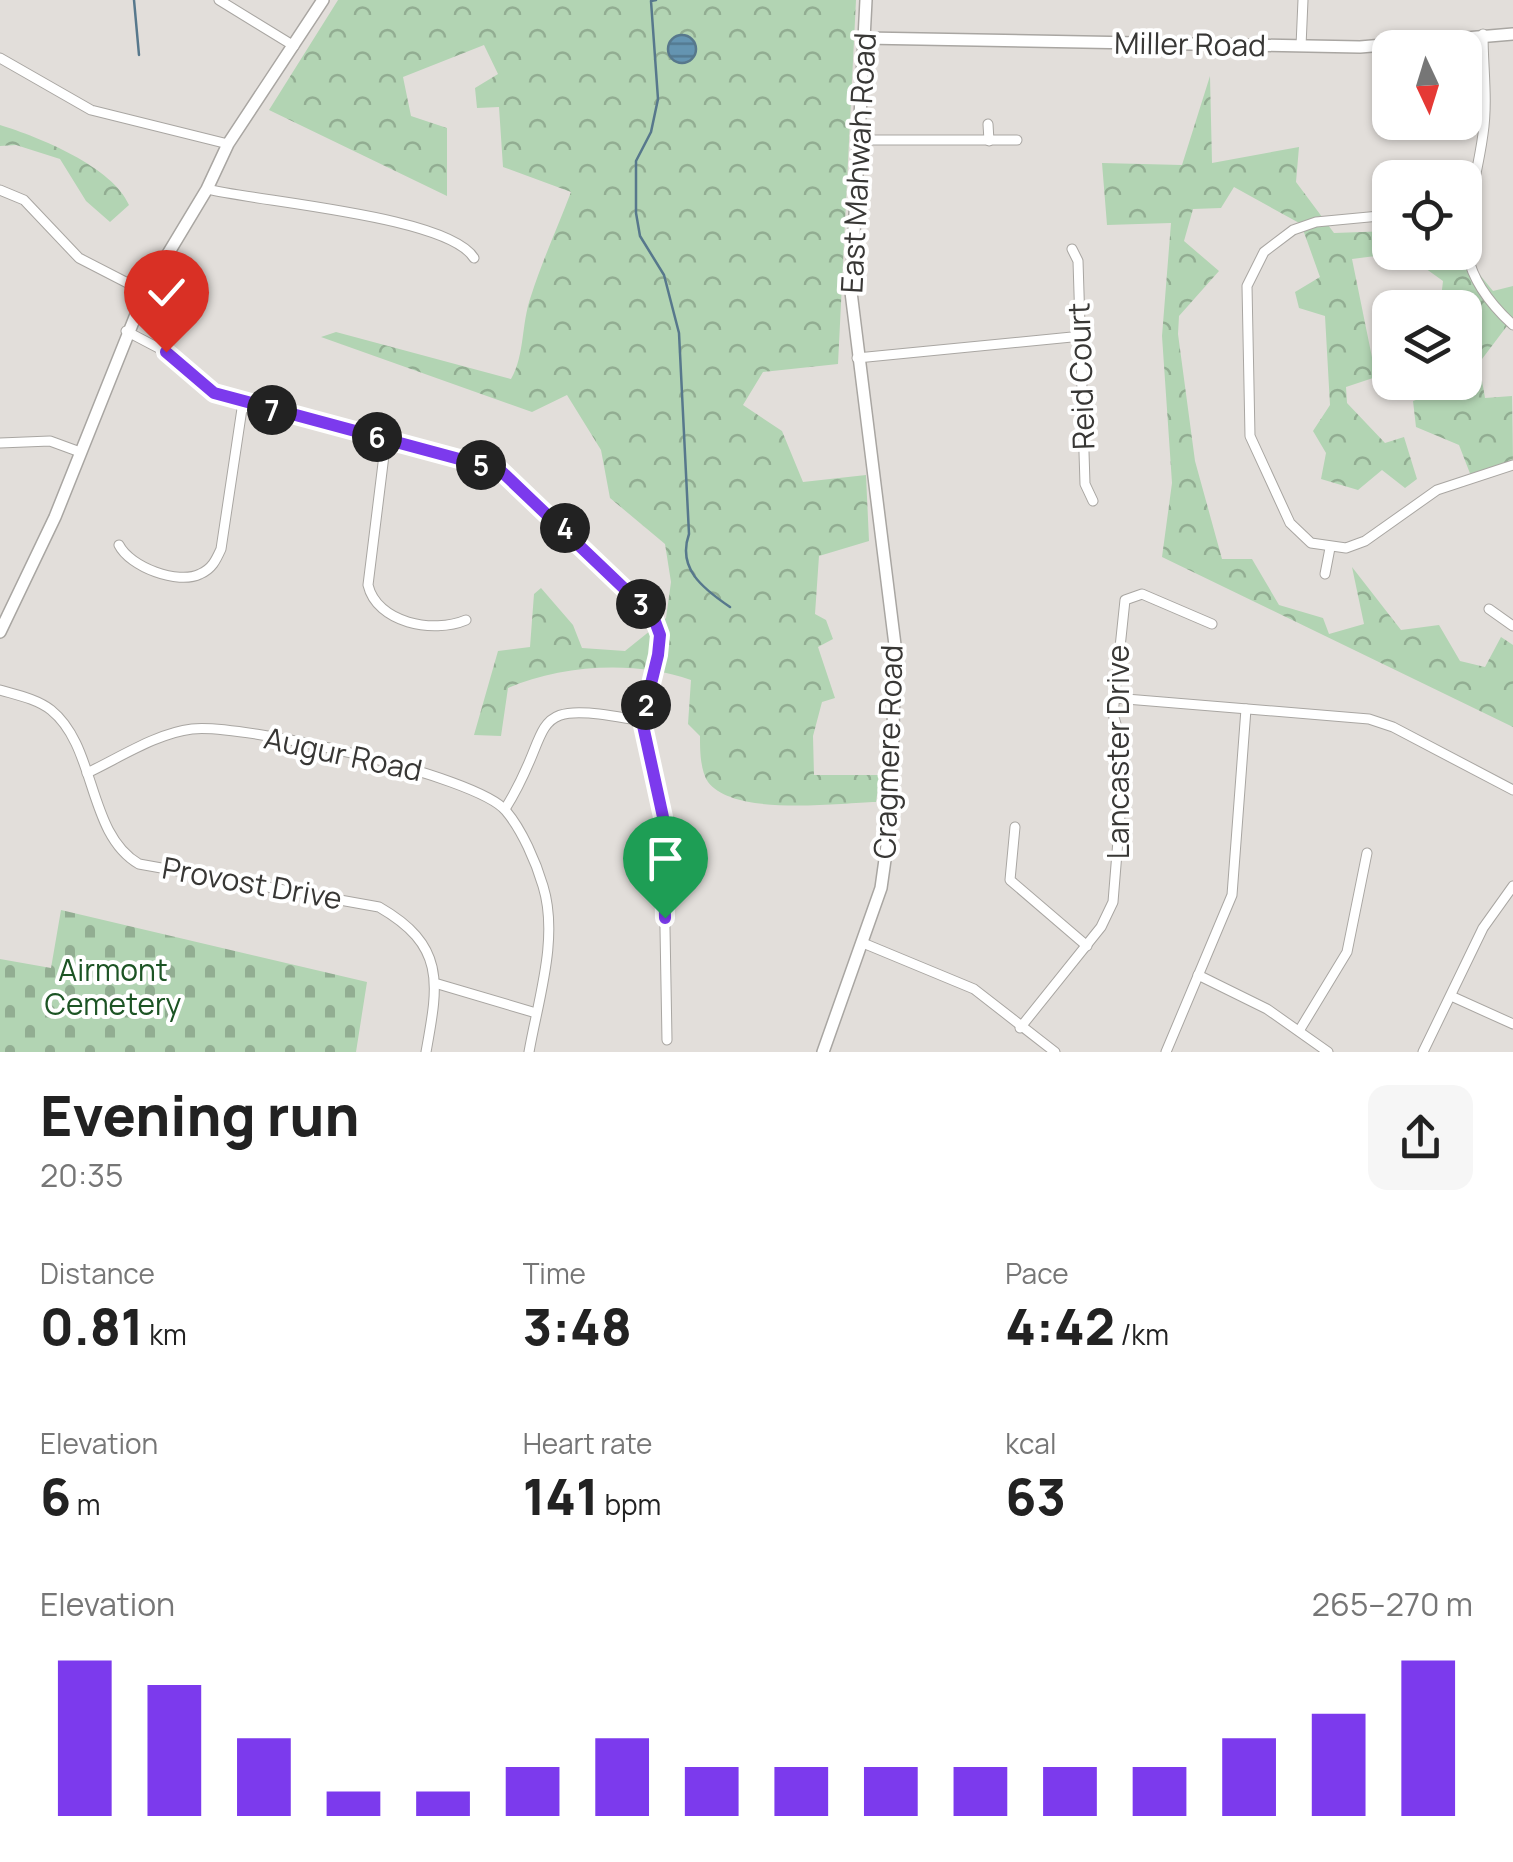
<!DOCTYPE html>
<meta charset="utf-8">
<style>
:root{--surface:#fff;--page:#f6f6f6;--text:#222;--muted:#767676;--accent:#7c3aed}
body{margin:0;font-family:Manrope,sans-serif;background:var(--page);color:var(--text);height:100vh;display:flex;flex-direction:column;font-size:38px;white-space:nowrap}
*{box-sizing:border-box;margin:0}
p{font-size:32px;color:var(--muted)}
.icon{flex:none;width:55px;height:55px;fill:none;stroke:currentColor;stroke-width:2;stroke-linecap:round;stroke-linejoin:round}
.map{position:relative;height:1052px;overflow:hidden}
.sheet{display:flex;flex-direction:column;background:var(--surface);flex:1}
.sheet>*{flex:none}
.needle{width:65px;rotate:176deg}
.fabs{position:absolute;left:1372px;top:30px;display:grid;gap:20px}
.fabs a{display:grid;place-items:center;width:110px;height:110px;border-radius:20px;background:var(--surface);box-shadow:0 2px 8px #0004;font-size:50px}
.pin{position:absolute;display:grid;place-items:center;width:85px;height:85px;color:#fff;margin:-102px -42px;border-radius:50% 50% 50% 0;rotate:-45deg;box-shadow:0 0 10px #0007}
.pin .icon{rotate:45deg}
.km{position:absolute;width:50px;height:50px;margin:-25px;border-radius:50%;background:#222;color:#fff;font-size:28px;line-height:50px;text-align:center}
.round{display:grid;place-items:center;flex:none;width:105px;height:105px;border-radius:20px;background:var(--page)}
.overview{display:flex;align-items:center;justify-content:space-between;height:170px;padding:0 40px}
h1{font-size:55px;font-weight:800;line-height:75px}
.figures{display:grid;grid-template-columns:repeat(3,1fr);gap:15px;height:170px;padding:10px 40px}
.figures div{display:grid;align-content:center}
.figures b{font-size:50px;font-weight:800}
.figures small{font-size:28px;font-weight:400}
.figures p{font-size:28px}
.chart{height:280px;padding:20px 40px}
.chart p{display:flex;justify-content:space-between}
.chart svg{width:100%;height:180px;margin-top:10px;stroke:var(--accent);stroke-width:6}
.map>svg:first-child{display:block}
.forest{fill:url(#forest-crowns)}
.cemetery{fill:url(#cemetery-stones)}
.water{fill:url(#water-rules);stroke:#57788c;stroke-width:2.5}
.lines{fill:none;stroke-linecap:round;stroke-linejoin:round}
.stream{stroke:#57788c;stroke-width:2.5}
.street-casing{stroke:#a9a6a2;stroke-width:11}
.secondary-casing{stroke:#a9a6a2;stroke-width:14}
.street{stroke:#fff;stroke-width:9}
.secondary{stroke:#fff;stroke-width:11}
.route-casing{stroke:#fff;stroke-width:20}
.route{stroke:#7c3aed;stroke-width:12}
.labels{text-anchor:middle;stroke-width:8;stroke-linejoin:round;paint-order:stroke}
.street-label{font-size:30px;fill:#383735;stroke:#fff}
.park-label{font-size:30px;fill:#1c5424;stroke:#fff}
</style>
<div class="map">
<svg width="1513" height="1052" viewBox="0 0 1513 1052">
<defs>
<pattern id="forest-crowns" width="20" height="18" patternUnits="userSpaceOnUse" patternTransform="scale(2.5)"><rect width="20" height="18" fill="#b2d4b3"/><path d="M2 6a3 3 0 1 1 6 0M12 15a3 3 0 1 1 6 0" fill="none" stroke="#92ad92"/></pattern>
<pattern id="cemetery-stones" width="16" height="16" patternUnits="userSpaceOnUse" patternTransform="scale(2.5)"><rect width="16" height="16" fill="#b2d4b3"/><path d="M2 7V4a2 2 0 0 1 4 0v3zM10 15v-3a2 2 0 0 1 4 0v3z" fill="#92ad92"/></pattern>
<pattern id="water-rules" width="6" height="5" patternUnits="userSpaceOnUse" patternTransform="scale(2.5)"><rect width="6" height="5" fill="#6494b1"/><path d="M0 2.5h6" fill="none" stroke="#537a91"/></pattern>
</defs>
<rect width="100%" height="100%" fill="#e2deda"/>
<!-- forest -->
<g class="forest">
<path d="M338,0H856L838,364L763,372L743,405L782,431L803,482L866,475L869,541L819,556L815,614L826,620L833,639L818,647L835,698L822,702L813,736L814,775H880L876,802C837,803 735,817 708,782C700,770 700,749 700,736L688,724L691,680C635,660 561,665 508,688L501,736L474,735L498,651L530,647L534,594L541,588L573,625L582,648L625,651L666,618L671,582L665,544L610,498L601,450L567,395L532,412L321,337L336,332L511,379C525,354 521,324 531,296C542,261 558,227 571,192L503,167L499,107L477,108L475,88L498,74L484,45L403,77L411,116L447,128V196L269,110Z"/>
<path d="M1210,76L1212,163L1299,147L1296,182L1334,233L1390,231V252L1399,253L1352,259L1376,377L1346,387L1347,403L1385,443L1404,437L1417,479L1405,488L1382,470L1358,490L1321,479L1326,453L1313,431L1330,405L1325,316L1299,308L1295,292L1320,277L1301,224L1234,187L1221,208L1193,209L1184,241L1219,271L1179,316L1178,334L1195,461L1222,559H1252L1279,605L1323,618L1329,634L1364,624L1352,567L1401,630L1439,625L1460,661L1485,667L1501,637L1513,645V727L1162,557L1172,483L1162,336L1171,223L1107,225L1102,163L1182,165Z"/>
<path d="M0,125C39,137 113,167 129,205L110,222L86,201L60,159L16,145L0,146Z"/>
<path d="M1404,253H1462L1493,291L1513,286V318L1479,363L1485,398L1512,396L1513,463L1471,476L1459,445L1416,427L1413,401L1465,382V308L1440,307L1443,281Z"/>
</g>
<!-- cemetery -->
<path class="cemetery" d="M61,910L367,982L356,1052H0V959L51,968Z"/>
<!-- water -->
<circle class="water" cx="682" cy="49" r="14"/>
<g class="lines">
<!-- stream -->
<g class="stream">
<path d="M134,0L139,55"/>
<path d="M656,0L651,1L658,99L651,132L636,161V213L640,236L664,275L679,333L689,534C677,568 702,588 730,607"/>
</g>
<defs>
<g id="street">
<path d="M219,0L294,46"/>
<path d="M1483,34C1483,67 1488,101 1483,134C1472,217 1439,257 1513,325"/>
<path d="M1301,46L1303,0"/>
<path d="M0,58L91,110L228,144"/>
<path d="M988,124L989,141"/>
<path d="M861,140H1017"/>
<path d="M207,189C259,202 448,216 474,258"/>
<path d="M0,190L24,200L79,258L145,292"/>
<path d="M1390,215L1316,222L1293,230L1264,252L1247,286L1250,436L1290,523L1311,543L1346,548L1365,541L1437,490L1513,465"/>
<path d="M1072,249L1078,261L1085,484L1093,501"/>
<path d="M126,331L166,352L214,393L499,470L653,616L659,635L658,655L641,721L663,817L667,1040"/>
<path d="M857,358L1082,336"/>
<path d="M386,439L368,585C377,623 433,634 466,620"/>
<path d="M0,443L50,441L80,452"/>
<path d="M119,545C130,567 178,585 200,574C212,569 216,560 221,549L243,402"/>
<path d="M1325,574L1330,548"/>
<path d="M1489,609L1513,626"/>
<path d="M0,690C17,695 37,699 51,710C97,747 87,834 139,864L379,907C447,946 438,985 426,1052"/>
<path d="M1114,698L1369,719L1393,727L1513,790"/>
<path d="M87,773C119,758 157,733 192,729C240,723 477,775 506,811C522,830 536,862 543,886C559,938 538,1000 529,1052"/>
<path d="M505,809C559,724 518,697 641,721"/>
<path d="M1015,827L1010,880L1087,946"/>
<path d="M863,943L974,989L1055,1052"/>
<path d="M1198,975L1267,1009L1328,1052"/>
<path d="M438,984L536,1013"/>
<path d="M1451,996L1513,1024"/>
<path d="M1020,1028L1101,927L1113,902L1125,754L1113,714L1125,600L1142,594L1212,624"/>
<path d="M1299,1031L1347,952L1367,853"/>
<path d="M1166,1052L1232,895L1246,709"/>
<path d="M1423,1052L1483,928L1513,886"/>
</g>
<g id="secondary">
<path d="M865,38L1360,47L1513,34"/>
<path d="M0,632L55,517L145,292L207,189L228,144L323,0"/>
<path d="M823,1052L881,888L891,817L895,645L851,292L866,0"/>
</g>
</defs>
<!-- street casing -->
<use href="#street" class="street-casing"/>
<!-- secondary casing -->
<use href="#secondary" class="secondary-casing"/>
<!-- street -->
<use href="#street" class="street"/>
<!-- secondary -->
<use href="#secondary" class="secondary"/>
</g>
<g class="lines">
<defs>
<path id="route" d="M166,352L214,393L500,470L653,616L660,635L658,655L642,721L663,817L665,918"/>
</defs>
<!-- route casing -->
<use href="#route" class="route-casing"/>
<!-- route -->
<use href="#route" class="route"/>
</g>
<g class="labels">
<!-- street labels -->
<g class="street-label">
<text transform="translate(1190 45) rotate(1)" y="10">Miller Road</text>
<text transform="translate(859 163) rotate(-87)" y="10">East Mahwah Road</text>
<text transform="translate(1082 376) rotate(-92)" y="10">Reid Court</text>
<text transform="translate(889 752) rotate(-88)" y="10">Cragmere Road</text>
<text transform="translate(1119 752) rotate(-90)" y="10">Lancaster Drive</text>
<text transform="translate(343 755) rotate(12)" y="10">Augur Road</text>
<text transform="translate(252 884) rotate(10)" y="10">Provost Drive</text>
</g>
<!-- park labels -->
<g class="park-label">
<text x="113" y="981">Airmont<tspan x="113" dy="34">Cemetery</tspan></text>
</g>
</g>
</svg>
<div class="fabs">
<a><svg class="needle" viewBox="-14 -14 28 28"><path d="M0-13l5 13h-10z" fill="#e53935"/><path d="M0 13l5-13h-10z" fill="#767676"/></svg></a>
<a><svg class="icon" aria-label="locate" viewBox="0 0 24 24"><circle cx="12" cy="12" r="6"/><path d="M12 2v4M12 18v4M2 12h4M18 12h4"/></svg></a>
<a><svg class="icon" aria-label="layers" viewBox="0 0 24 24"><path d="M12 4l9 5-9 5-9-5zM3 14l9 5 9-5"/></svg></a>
</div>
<div class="pin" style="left:665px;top:918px;background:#1e9e55"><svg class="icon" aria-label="arrive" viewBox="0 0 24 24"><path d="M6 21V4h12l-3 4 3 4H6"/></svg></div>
<div class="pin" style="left:166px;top:352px;background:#d93025"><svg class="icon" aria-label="check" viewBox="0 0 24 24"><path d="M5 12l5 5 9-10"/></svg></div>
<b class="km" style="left:646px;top:705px">2</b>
<b class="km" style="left:641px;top:604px">3</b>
<b class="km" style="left:565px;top:528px">4</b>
<b class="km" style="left:481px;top:465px">5</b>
<b class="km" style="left:377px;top:437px">6</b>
<b class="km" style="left:272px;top:410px">7</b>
</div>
<section class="sheet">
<div class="overview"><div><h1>Evening run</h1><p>20:35</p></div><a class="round"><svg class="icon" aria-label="share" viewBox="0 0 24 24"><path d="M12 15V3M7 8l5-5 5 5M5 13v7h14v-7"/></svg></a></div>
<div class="figures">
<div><p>Distance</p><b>0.81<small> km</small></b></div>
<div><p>Time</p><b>3:48</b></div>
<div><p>Pace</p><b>4:42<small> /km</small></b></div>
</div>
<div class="figures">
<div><p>Elevation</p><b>6<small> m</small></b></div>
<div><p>Heart rate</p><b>141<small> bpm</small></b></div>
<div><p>kcal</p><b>63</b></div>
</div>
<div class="chart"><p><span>Elevation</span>265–270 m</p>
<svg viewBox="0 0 160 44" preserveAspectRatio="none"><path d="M5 44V6M15 44V12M25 44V25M35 44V38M45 44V38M55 44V32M65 44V25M75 44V32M85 44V32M95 44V32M105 44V32M115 44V32M125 44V32M135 44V25M145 44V19M155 44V6"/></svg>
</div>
</section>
